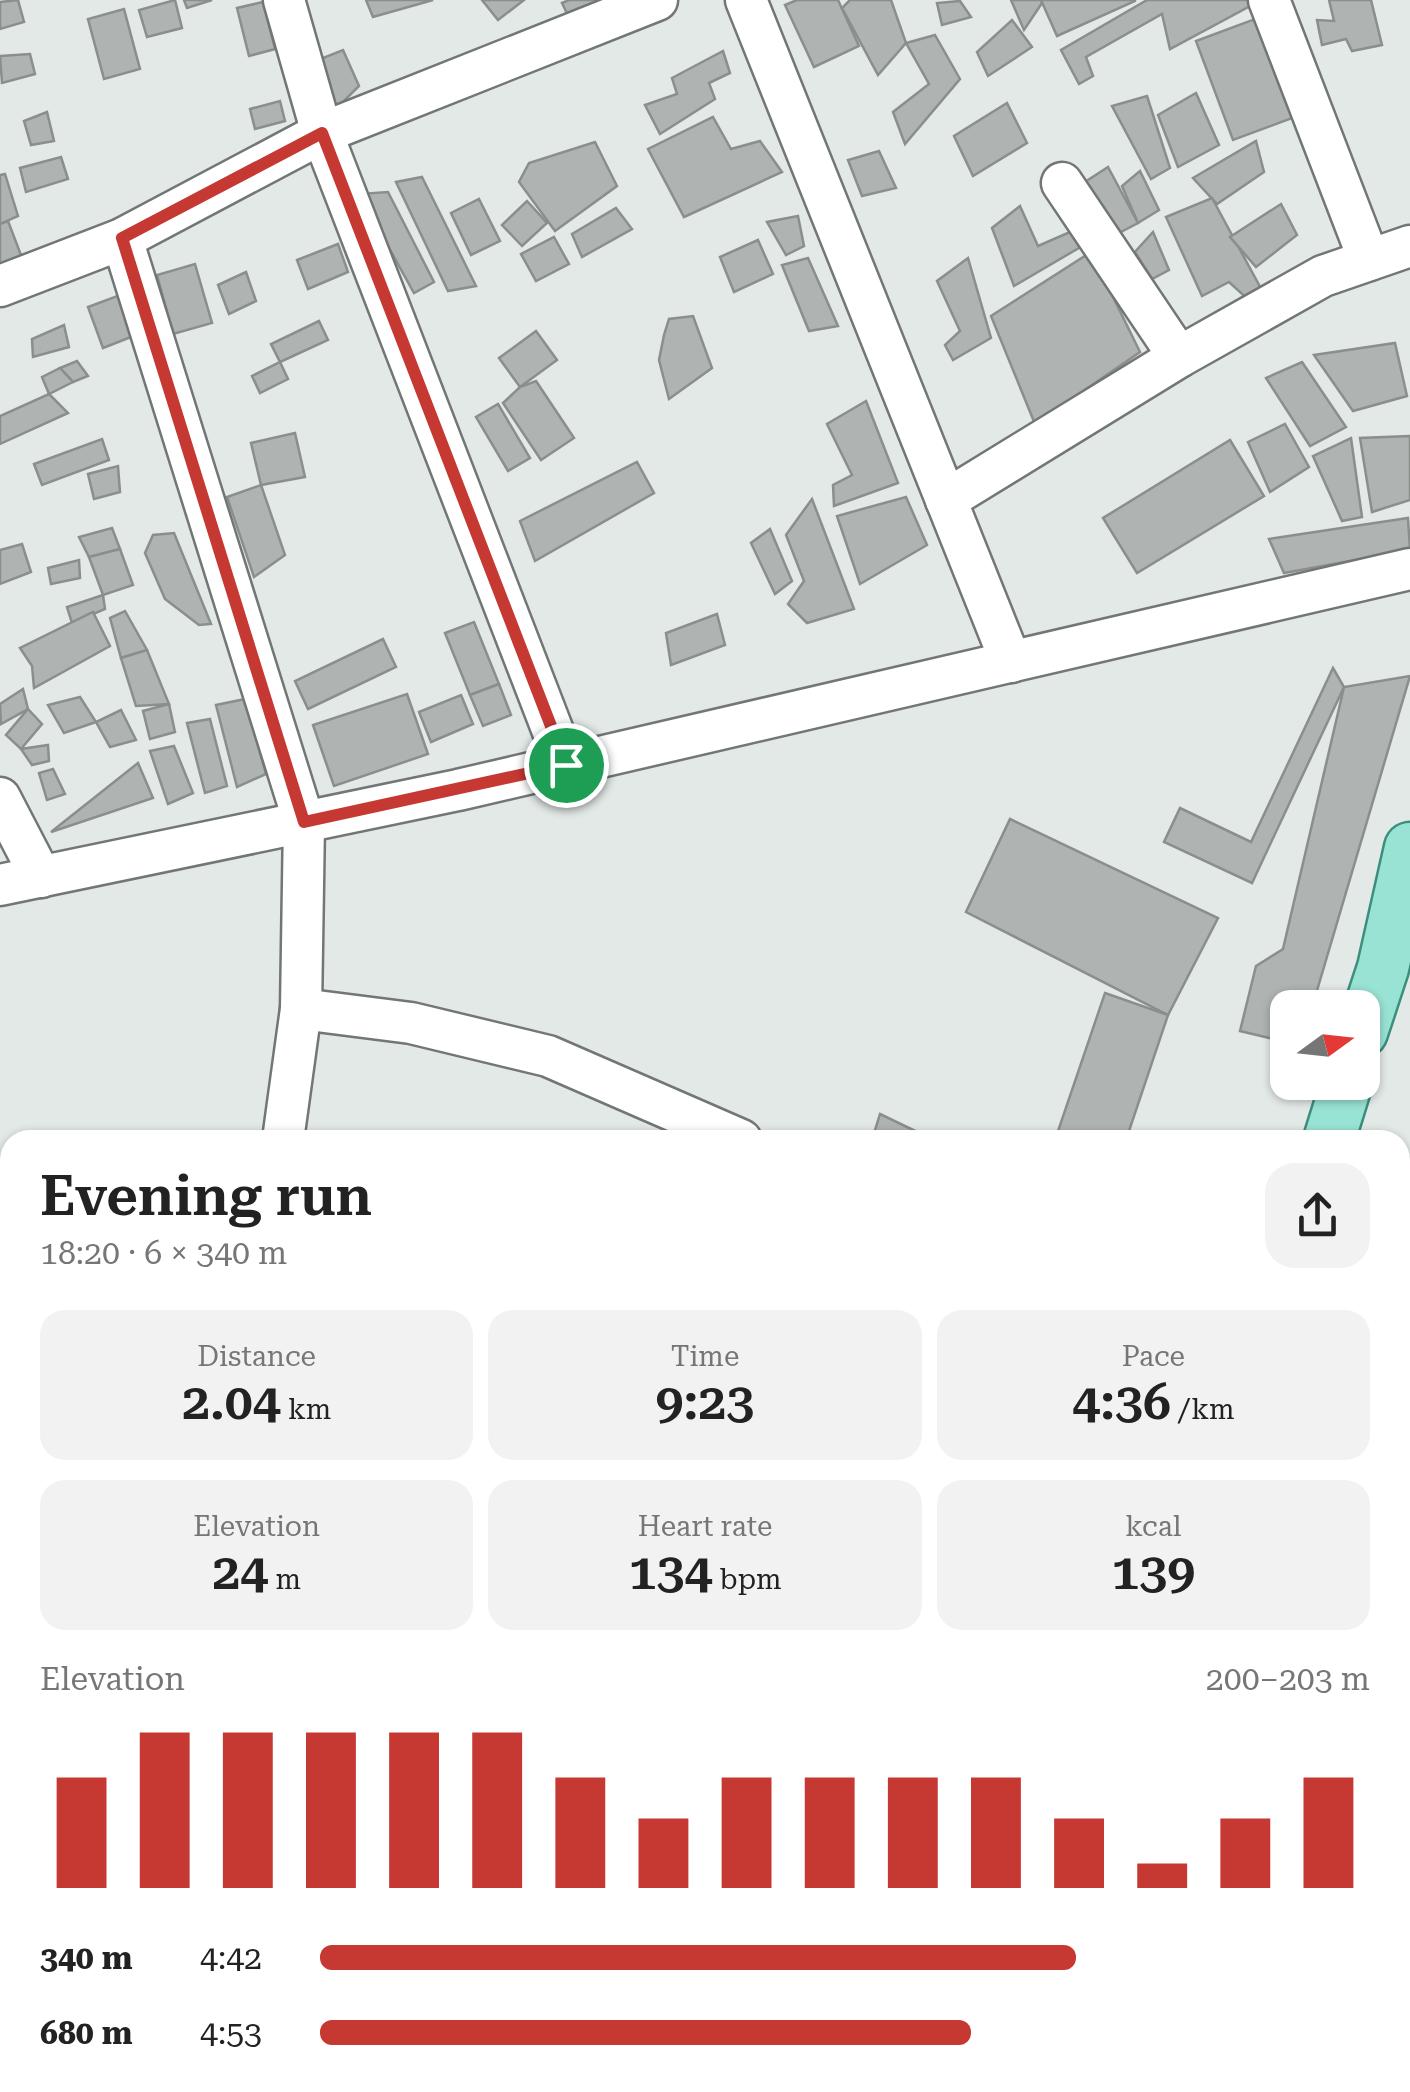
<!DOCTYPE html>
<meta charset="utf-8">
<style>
:root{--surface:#fff;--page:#f2f2f2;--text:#222;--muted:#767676;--accent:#c63832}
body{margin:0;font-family:"Roboto Serif",serif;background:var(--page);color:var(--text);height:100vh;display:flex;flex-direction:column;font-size:38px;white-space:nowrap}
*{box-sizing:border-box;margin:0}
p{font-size:32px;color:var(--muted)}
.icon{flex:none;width:55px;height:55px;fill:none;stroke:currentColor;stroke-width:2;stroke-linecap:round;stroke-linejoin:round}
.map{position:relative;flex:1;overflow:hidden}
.details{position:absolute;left:0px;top:1130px;width:1410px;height:962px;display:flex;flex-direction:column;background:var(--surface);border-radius:30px 30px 0 0;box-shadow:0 2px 8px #0004}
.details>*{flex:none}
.needle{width:65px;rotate:75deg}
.controls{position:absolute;left:1270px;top:990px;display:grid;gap:20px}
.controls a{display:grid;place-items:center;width:110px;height:110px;border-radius:20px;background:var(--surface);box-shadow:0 2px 8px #0004;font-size:50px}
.pin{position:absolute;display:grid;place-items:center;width:85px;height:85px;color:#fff;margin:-42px;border:5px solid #fff;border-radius:50%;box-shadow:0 2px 10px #0007}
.round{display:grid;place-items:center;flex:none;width:105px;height:105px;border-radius:30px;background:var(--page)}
.overview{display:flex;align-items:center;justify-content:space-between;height:170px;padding:0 40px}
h1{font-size:55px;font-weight:600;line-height:75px}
.figures{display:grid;grid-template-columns:repeat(3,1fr);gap:15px;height:170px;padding:10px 40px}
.figures div{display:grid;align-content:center;border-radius:25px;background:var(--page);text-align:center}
.figures b{font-size:50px;font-weight:600}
.figures small{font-size:28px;font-weight:400}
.figures p{font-size:28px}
.chart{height:280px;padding:20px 40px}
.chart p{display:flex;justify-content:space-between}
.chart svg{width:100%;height:180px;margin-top:10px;stroke:var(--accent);stroke-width:6}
ul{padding:0 40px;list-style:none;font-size:32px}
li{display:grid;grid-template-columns:160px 120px 1fr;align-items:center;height:75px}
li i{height:25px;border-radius:12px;background:var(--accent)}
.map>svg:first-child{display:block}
.building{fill:#afb4b2;stroke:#8a8f8d;stroke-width:2.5}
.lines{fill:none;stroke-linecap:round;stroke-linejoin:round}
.minor-casing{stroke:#727776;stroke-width:45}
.major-casing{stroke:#3c8e7d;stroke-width:55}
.minor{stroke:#fff;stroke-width:40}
.major{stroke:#99e3d4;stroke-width:50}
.route-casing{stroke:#fff;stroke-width:20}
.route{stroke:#c63832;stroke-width:12}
</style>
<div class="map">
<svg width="1410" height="2092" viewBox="0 0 1410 2092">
<rect width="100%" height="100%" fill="#e3e9e7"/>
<!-- building -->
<g class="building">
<path d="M18,0L24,22L0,29V2Z"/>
<path d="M175,0L182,28L147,37L139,10Z"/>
<path d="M184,0H212L187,8Z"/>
<path d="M366,0H433L373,17Z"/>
<path d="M482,0H524L498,20Z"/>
<path d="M569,0H596L601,10L572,24L562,3Z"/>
<path d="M797,0H838L859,46L814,67L785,5Z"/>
<path d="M850,0H891L906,43L878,75L842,8Z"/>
<path d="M1011,0H1041L1042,3L1024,30Z"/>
<path d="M1041,0H1135V1L1057,36Z"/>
<path d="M1147,0H1249L1252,5L1170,49L1162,14L1086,57L1093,76L1079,84L1061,50Z"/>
<path d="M1329,0H1371L1382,45L1352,51L1346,39L1322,45L1317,20L1334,21Z"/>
<path d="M960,1L971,17L942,25L937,3Z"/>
<path d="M263,2L275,49L249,56L237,8Z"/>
<path d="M124,9L140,69L104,79L88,19Z"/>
<path d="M1274,12L1311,111L1233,140L1196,41Z"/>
<path d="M1012,20L1032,47L988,76L977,52Z"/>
<path d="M935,35L960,79L905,144L893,112L929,84L906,43Z"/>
<path d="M343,50L359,86L333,112L313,62Z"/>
<path d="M723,51L730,73L709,83L715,99L660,134L645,105L677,94L672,78Z"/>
<path d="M30,54L35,74L2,83L0,56Z"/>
<path d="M1196,93L1219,145L1178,167L1158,115Z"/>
<path d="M1147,96L1170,168L1151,179L1112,106Z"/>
<path d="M280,101L285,121L255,129L250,109Z"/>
<path d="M1007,103L1027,143L973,176L954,136Z"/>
<path d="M47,112L54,141L31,145L24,121Z"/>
<path d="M713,117L731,149L760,141L782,172L684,217L648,149Z"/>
<path d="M1256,141L1264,172L1217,204L1193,178Z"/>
<path d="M595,142L617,186L555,231L519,182L529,163Z"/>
<path d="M879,151L896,188L862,196L848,160Z"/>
<path d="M61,157L68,179L26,192L20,168Z"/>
<path d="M1108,167L1138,223L1115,235L1085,182Z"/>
<path d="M1140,171L1159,210L1138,223L1122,186Z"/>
<path d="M5,174L18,216L0,224V175Z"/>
<path d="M422,177L476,286L448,291L396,182Z"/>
<path d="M388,192L434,282L414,293L359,194Z"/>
<path d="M1212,198L1265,296L1252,303L1229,282L1202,296L1166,217Z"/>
<path d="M479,199L500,241L471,255L451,213Z"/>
<path d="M527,201L547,223L522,246L502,225Z"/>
<path d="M1281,204L1297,235L1256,267L1230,237Z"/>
<path d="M1020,206L1038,246L1077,229L1084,245L1014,286L992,228Z"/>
<path d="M616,208L632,229L582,257L572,234Z"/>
<path d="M798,216L804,246L786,255L767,222Z"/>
<path d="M8,221L24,263L0,273V224Z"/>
<path d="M1153,232L1169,270L1152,279L1135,252Z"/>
<path d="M554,237L569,264L536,281L521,254Z"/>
<path d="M758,240L773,274L734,292L720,257Z"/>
<path d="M338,244L348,272L308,289L297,260Z"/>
<path d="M1091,252L1140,352L1035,424L991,316Z"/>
<path d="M808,258L838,326L809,331L782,265Z"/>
<path d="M968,258L991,338L953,360L945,345L960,331L937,281Z"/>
<path d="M195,264L212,323L173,334L157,275Z"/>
<path d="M246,272L256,301L229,314L218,285Z"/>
<path d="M120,295L136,335L103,348L88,307Z"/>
<path d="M693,316L712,368L669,399L659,360L664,335L669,319Z"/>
<path d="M319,321L328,340L280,362L271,344Z"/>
<path d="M64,325L69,347L33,357L32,339Z"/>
<path d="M536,331L557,360L520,387L499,358Z"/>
<path d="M1395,343L1407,396L1353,411L1314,355Z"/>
<path d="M77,361L88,376L73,382L60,368Z"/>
<path d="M280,362L288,379L260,393L252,376Z"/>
<path d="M1302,362L1346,427L1310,446L1266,378Z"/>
<path d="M60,368L73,382L49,394L42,377Z"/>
<path d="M536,381L574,438L541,460L503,403L520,387Z"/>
<path d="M49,394L68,413L0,444V416Z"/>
<path d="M866,401L898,483L834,506L833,485L852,475L827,424Z"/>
<path d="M498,404L530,458L508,471L476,417Z"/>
<path d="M1285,424L1309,467L1270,492L1248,442Z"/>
<path d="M295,433L305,477L261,485L251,443Z"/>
<path d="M1410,436V500L1372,512L1360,438Z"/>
<path d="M1351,438L1362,517L1342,521L1313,456Z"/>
<path d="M102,439L109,460L42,485L34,464Z"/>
<path d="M1230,440L1264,496L1137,573L1103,518Z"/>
<path d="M637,462L654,493L535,561L520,521Z"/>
<path d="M118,466L120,492L94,499L88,474Z"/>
<path d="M261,485L285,555L254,577L227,497Z"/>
<path d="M906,497L927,545L860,584L837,516Z"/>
<path d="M812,499L854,609L807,623L788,604L804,581L786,535Z"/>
<path d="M1408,518L1410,550L1284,573L1269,539Z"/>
<path d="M112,528L120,549L89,557L79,537Z"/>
<path d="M770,529L792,581L775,594L751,543Z"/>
<path d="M174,533L211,624L199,625L165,599L145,553L153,535Z"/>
<path d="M22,544L31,572L0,584V550Z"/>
<path d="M120,549L133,585L103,595L89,557Z"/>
<path d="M79,560L80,578L51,584L48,568Z"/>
<path d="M103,595L105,609L72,623L67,607Z"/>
<path d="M125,611L147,650L121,658L110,618Z"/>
<path d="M93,612L110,646L34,688L32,666L20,648Z"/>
<path d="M717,614L725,645L671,665L666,633Z"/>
<path d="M474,622L499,684L470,695L445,633Z"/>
<path d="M383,639L396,667L308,709L295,681Z"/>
<path d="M147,650L169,704L136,706L121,658Z"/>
<path d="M1333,668L1344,687L1252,883L1164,842L1180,808L1251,842Z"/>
<path d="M1410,676L1313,1004L1311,1008H1288L1286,1042L1240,1031L1256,966L1283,949L1344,687Z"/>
<path d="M499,684L511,715L483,726L470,695Z"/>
<path d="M23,689L28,709L1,724L0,704Z"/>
<path d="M407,694L428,754L334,786L313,725Z"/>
<path d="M461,695L473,724L431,742L419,712Z"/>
<path d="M80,697L96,722L64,733L48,705Z"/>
<path d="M245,699L266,774L237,787L216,705Z"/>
<path d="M169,704L175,732L150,739L143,711Z"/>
<path d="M28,709L42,724L21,749L6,735Z"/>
<path d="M121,710L136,740L110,747L96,722Z"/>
<path d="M210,719L227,786L205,793L187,723Z"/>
<path d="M48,745L49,761L32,765L21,749Z"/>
<path d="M174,746L193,793L168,804L150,751Z"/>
<path d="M138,763L153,798L51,832Z"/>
<path d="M53,769L65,794L47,800L39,773Z"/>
<path d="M1010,819L1218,918L1168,1015L966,912Z"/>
<path d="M1105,993L1168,1015L1126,1140H1055Z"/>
<path d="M880,1114L934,1140H872Z"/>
<path d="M1400,1664L1410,1679V1795L1400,1806Z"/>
<path d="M2,1988L10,1999V2012L0,2019Z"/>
<path d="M36,2082H57L64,2092H22Z"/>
<path d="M67,2082H95L96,2084L85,2092H74Z"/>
<path d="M818,2082H880L877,2092H814Z"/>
<path d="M1216,2082H1328L1321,2092H1214L1210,2089Z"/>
</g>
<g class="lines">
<defs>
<g id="minor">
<path d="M284,0L322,133L566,765"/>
<path d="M746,0L1011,662"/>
<path d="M1269,0L1369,260"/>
<path d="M1062,183L1179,357"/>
<path d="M122,239L304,822L301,1009L283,1140"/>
<path d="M0,286L122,239L322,133L657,0"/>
<path d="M946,500L1179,357L1323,276L1410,246"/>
<path d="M0,798L41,877"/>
<path d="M0,885L458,790L1410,569"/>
<path d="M301,1009L411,1023L548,1056L741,1140"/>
<path d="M0,1567L10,1563"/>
<path d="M1400,1610L1410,1626"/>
<path d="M0,1900L10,1892"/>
</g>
<g id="major">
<path d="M1362,1032L1383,968L1410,848"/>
<path d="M1329,1140L1347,1082"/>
<path d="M1016,2092L1019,2082"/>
</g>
</defs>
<!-- minor casing -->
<use href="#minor" class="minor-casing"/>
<!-- major casing -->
<use href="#major" class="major-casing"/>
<!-- minor -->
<use href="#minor" class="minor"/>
<!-- major -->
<use href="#major" class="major"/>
</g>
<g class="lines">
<defs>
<path id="route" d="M322,133L566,765L304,822L122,238Z"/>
</defs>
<!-- route casing -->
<use href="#route" class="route-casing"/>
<!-- route -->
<use href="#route" class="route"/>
</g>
</svg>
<div class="controls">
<a><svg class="needle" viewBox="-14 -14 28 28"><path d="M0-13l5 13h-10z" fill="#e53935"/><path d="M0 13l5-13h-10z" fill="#767676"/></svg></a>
</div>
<div class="pin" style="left:566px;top:765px;background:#1e9e55"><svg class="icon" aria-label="arrive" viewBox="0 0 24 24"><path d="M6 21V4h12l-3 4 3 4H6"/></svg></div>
<section class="details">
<div class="overview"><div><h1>Evening run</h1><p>18:20 · 6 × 340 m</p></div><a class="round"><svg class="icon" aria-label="share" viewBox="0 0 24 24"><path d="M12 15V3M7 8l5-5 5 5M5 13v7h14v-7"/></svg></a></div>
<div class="figures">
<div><p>Distance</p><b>2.04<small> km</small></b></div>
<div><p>Time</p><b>9:23</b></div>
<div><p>Pace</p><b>4:36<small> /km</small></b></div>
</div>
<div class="figures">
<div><p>Elevation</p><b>24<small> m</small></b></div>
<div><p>Heart rate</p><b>134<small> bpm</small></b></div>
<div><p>kcal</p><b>139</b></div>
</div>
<div class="chart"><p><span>Elevation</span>200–203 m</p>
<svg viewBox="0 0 160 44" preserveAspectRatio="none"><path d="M5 44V17M15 44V6M25 44V6M35 44V6M45 44V6M55 44V6M65 44V17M75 44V27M85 44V17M95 44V17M105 44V17M115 44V17M125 44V27M135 44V38M145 44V27M155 44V17"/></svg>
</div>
<ul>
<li><b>340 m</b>4:42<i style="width:72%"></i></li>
<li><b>680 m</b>4:53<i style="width:62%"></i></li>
</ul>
</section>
</div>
